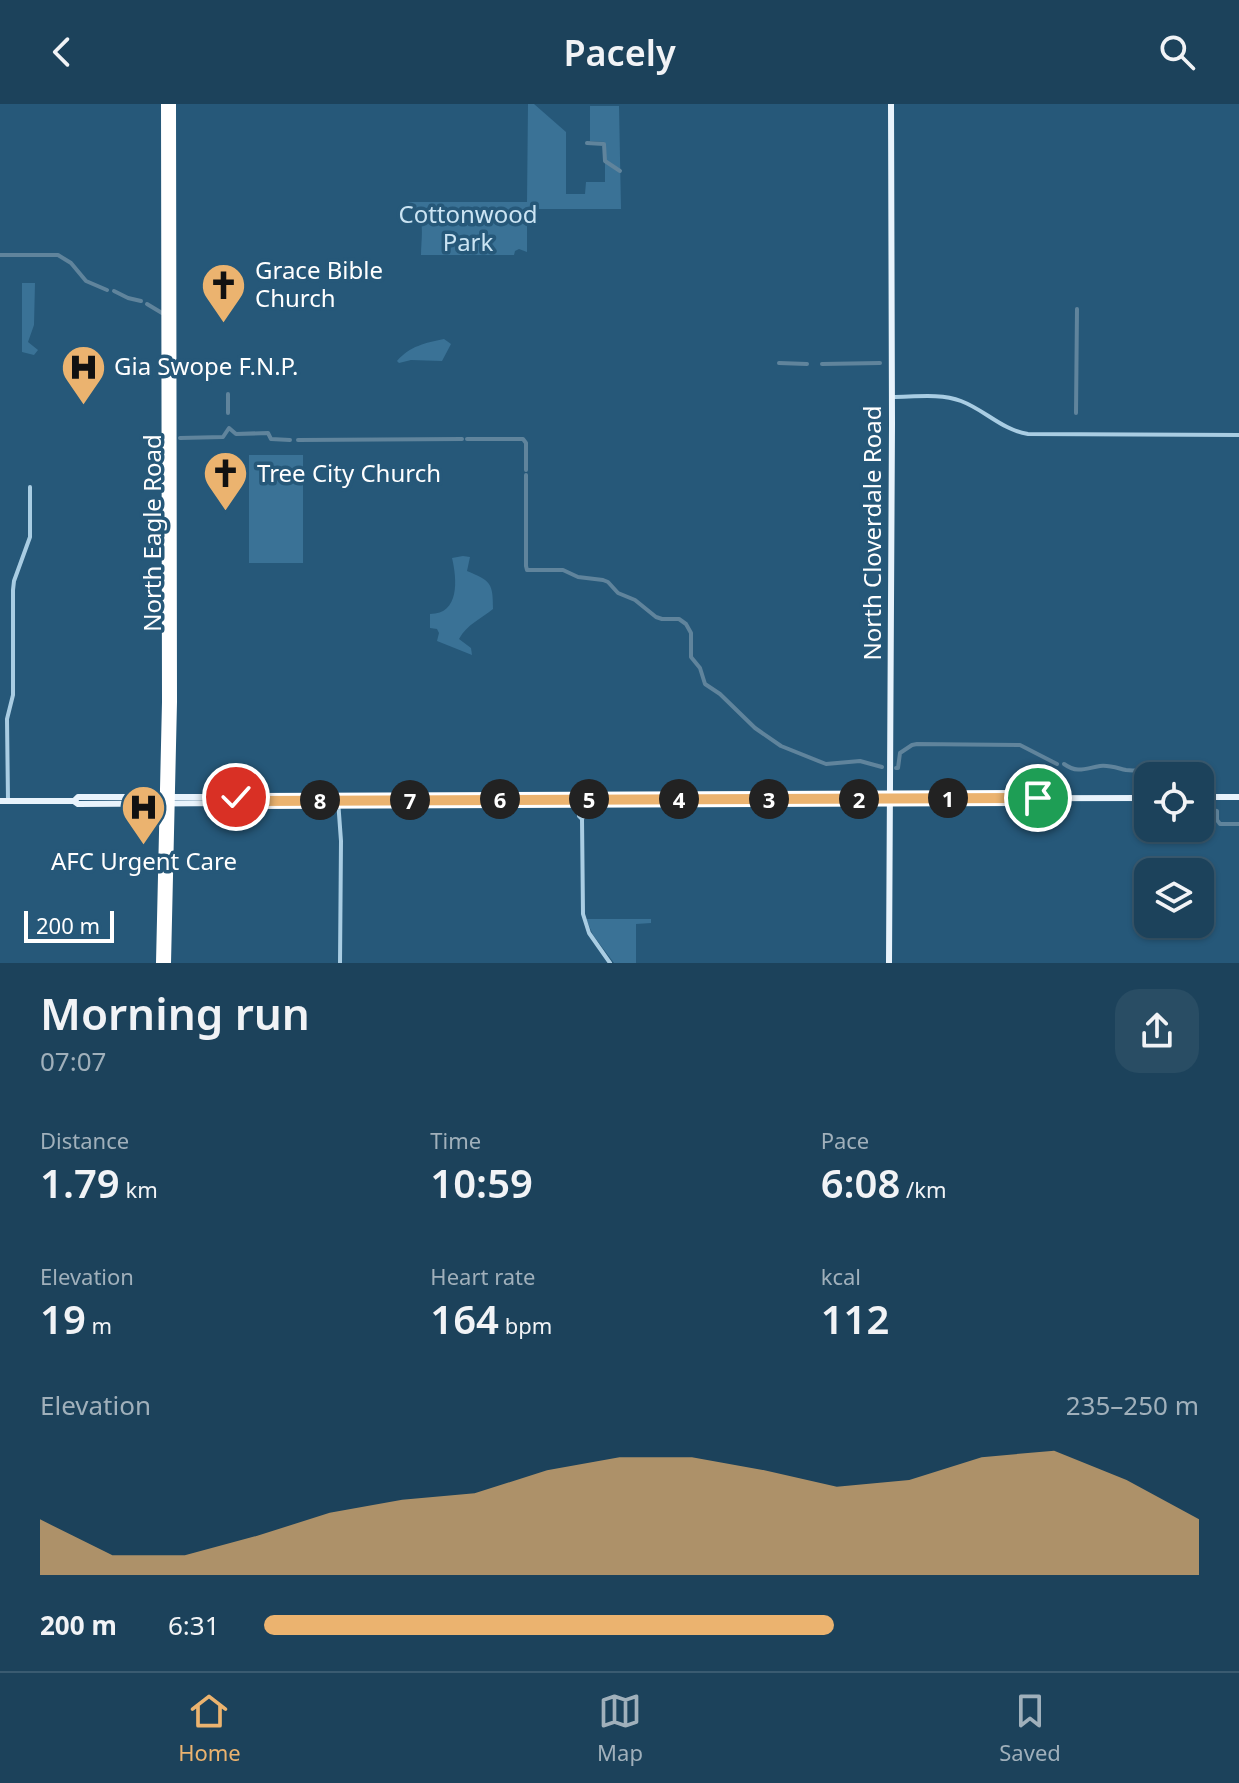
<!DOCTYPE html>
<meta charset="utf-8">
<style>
:root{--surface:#1c425b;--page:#294d64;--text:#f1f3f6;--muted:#a0b0bb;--line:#3a5b71;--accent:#ebb36f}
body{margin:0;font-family:"Noto Sans",sans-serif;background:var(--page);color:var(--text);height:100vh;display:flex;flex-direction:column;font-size:30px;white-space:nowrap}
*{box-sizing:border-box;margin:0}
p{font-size:26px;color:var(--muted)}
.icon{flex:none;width:44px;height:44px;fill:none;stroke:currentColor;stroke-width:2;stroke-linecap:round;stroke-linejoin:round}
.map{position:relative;height:859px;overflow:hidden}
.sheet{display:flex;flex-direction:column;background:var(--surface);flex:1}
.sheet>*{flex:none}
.controls{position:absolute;left:1134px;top:658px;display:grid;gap:16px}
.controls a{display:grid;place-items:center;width:80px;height:80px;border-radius:16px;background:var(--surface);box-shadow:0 2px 6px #0004,0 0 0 2px var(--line);font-size:40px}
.scale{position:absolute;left:24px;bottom:20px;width:90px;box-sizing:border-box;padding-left:8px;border:4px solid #fff;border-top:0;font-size:22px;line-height:28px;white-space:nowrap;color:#fff;-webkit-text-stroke:6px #265879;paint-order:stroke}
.pin{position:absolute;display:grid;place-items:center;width:68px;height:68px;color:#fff;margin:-34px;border:4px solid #fff;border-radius:50%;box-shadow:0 2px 8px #0007}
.km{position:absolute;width:40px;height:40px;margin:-20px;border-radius:50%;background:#222;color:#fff;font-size:22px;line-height:40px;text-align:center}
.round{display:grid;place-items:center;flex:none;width:84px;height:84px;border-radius:24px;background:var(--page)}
.headline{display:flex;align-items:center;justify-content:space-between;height:136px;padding:0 40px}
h1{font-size:44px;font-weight:600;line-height:60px}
.stats{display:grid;grid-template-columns:repeat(3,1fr);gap:12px;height:136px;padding:8px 40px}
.stats div{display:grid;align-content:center}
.stats b{font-size:40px;font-weight:600}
.stats small{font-size:22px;font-weight:400}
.stats p{font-size:22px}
.chart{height:224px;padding:16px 40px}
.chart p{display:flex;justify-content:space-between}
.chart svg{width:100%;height:144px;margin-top:8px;fill:var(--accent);opacity:.7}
ul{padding:0 40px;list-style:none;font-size:26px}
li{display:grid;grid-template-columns:128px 96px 1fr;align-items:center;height:60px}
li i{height:20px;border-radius:10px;background:var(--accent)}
header{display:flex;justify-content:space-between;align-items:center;height:104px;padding:0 40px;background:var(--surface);font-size:36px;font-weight:600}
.menu{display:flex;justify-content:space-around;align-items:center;height:112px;border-top:2px solid var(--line);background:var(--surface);font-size:22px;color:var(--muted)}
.menu a{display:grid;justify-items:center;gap:4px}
.menu .current{color:var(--accent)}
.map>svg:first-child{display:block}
.green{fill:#3a7296}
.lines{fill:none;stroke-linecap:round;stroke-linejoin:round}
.canal{stroke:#60849c;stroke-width:4}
.minor{stroke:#a9cde3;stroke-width:4}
.major{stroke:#e8f3fc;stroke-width:6}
.highway{stroke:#fff;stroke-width:8}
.route-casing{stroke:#fff;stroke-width:16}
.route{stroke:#ebb36f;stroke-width:10}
.labels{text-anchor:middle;stroke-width:7;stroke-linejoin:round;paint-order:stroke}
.park-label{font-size:24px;fill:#cbe4f3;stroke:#265879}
.poi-label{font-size:24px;fill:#fff;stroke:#265879;text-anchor:start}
.street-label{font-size:24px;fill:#fff;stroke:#265879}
</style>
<header><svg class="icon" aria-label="back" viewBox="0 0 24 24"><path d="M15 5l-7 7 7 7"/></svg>Pacely<svg class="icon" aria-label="search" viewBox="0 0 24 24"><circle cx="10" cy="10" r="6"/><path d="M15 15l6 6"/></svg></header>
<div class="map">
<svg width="1239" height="859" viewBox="0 0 1239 859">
<rect width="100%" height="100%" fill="#265879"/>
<!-- green -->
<g class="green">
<path d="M528,0H534L566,28V90H585L586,78H605V38L590,37V2H619L621,105H527V148L519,145L515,147L514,151H421C421,131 427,110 408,98H527Z"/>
<path d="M22,179H35L34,221L28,238L38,246L34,251L22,248Z"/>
<path d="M444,235L451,240L442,257L411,256L399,259L397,257C410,242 425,239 444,235Z"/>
<rect x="249" y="351" width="54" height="108"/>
<path d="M463,452L470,453L467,467C491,477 493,479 493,505C481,515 467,520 459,535L471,544L472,551L437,537L439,529L437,525L430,524V510C460,510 457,475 452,454Z"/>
<path d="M586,815H651V819L636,820V859H614L593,831Z"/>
</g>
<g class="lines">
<!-- canal -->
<g class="canal">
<path d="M587,39L604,40L605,57L620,67"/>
<path d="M0,151H58L71,159L86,177L107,186"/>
<path d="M114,187L128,194L141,197"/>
<path d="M147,200L162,209"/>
<path d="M779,259L807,260"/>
<path d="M822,260L880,259"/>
<path d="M228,290V309"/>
<path d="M1076,309L1077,205"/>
<path d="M180,334L223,333L229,324L236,330L268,329L271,335L290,336"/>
<path d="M467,335H523L526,339V366"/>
<path d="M298,336L462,335"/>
<path d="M526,371V462L527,466H563L578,473L603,476L608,478L618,489L635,496L656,513L662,515H679L686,520L691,529V553L700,564L705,580L720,590L755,624L781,642L826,660L860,657L882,663"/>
<path d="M1064,660C1078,670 1086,664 1100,662C1110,661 1117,664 1126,666C1140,668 1149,662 1162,672"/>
<path d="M896,664H898L900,649L912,641L917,640L1020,641L1057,660"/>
<path d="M1204,705L1217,707V716L1220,720H1239"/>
</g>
<!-- minor -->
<g class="minor">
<path d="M892,293C914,293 940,289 961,297C985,306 1002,326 1028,330L1239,331"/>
<path d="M8,696L7,615L13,591V486L14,477L30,433V383"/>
<path d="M338,696L341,737L340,859"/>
<path d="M582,702L584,703V712L582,715L579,712V703Z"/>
<path d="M582,715L583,810L589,829L610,859"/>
</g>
<!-- major -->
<g class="major">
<path d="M1200,693H1239"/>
<path d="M0,697H74L78,700L237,699L240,697L280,696L1148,694"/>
<path d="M74,697L78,693H236L240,697"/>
<path d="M889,859L892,320L891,0"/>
</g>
<!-- highway -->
<g class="highway">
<path d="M160,859L166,598L165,0"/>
<path d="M167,859L173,598L172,0"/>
</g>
</g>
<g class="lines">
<defs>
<path id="route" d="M236,693L240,697L1038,694"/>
</defs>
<!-- route casing -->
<use href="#route" class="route-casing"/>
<!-- route -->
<use href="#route" class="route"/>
</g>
<!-- icons -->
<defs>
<symbol id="church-pin" viewBox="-11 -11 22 30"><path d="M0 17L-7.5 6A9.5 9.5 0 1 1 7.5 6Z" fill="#ebb36f" stroke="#265879"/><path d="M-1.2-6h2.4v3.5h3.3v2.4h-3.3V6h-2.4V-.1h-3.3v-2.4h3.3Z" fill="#111"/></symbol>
<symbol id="hospital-pin" viewBox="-11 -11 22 30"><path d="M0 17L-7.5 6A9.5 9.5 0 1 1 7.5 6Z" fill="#ebb36f" stroke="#265879"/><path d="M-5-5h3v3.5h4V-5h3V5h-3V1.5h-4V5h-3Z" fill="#111"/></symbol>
</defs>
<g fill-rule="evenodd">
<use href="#church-pin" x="198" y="156" width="51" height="69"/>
<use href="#hospital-pin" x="58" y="238" width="51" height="69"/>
<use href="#church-pin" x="200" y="344" width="51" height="69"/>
<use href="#hospital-pin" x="118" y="678" width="51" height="69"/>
</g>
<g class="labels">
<!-- park labels -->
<g class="park-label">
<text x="468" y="119">Cottonwood<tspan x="468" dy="28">Park</tspan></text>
</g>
<!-- poi labels -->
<g class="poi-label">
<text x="255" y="175">Grace Bible<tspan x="255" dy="28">Church</tspan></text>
<text x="114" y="271">Gia Swope F.N.P.</text>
<text x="257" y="378">Tree City Church</text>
<text x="144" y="766" text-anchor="middle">AFC Urgent Care</text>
</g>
<!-- street labels -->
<g class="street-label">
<text transform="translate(153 429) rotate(-90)" y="8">North Eagle Road</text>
<text transform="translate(873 429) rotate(-90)" y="8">North Cloverdale Road</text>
</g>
</g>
</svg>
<div class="controls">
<a><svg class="icon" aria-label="locate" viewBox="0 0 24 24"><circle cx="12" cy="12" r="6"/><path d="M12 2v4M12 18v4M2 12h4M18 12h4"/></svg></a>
<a><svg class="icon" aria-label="layers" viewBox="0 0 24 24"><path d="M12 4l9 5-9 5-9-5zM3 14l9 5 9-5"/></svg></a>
</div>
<div class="scale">200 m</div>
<div class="pin" style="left:1038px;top:694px;background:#1e9e55"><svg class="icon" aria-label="arrive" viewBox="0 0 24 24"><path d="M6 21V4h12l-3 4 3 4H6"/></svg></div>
<div class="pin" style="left:236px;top:693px;background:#d93025"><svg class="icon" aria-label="check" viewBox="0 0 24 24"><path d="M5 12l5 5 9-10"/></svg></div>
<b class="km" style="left:948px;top:694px">1</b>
<b class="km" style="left:859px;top:695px">2</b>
<b class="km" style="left:769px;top:695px">3</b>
<b class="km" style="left:679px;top:695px">4</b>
<b class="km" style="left:589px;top:695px">5</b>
<b class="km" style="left:500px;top:695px">6</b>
<b class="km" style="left:410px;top:696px">7</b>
<b class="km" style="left:320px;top:696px">8</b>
</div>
<section class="sheet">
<div class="headline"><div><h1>Morning run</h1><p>07:07</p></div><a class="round"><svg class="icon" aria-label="share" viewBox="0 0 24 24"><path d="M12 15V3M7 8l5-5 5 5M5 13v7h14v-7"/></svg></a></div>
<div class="stats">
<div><p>Distance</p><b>1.79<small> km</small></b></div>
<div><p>Time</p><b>10:59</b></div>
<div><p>Pace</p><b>6:08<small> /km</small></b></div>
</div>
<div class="stats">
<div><p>Elevation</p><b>19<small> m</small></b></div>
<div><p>Heart rate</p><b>164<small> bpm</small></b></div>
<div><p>kcal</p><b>112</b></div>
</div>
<div class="chart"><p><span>Elevation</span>235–250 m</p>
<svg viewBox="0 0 160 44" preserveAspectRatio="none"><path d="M0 44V27L10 38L20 38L30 32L40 25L50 21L60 19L70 12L80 8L90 8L100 12L110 17L120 15L130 8L140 6L150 15L160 27V44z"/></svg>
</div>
<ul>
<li><b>200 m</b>6:31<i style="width:61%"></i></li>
</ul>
</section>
<nav class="menu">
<a class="current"><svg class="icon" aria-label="home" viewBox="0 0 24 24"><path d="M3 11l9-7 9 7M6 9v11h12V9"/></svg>Home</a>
<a><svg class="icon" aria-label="map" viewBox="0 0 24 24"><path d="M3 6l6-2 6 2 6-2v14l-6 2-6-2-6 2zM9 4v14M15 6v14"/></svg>Map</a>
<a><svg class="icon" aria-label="saved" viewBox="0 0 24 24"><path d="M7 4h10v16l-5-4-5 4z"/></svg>Saved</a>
</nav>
